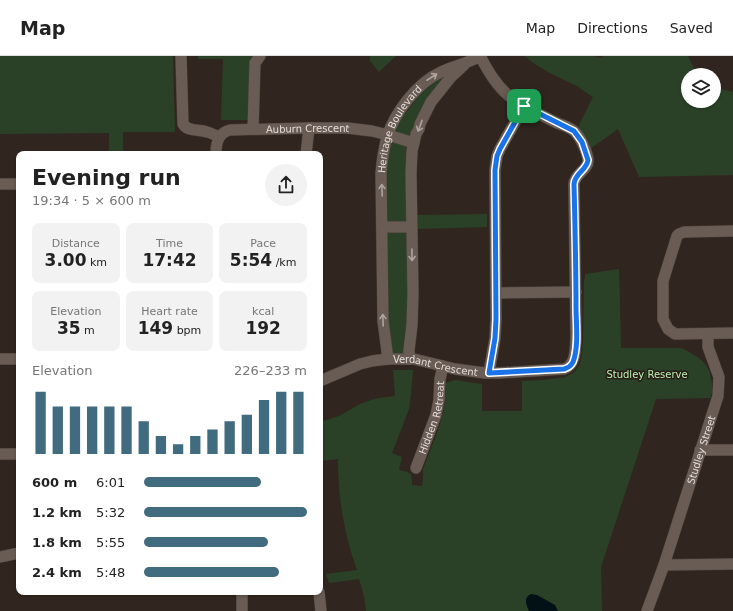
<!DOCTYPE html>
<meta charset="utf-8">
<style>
:root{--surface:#fff;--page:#f2f2f2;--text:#222;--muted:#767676;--line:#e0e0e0;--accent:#416b7e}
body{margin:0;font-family:"DejaVu Sans",sans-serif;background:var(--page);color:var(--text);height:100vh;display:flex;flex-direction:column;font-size:15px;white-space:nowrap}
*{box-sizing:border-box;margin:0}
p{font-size:13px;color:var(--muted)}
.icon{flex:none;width:22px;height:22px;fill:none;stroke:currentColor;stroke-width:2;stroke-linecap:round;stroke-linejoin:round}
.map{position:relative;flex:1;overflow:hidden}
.sheet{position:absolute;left:16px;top:95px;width:307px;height:444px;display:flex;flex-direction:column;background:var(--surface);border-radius:8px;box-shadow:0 1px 3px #0004}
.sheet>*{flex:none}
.fabs{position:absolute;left:681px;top:12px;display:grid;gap:8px}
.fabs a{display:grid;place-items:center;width:40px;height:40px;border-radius:50%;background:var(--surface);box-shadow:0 1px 3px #0004;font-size:20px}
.pin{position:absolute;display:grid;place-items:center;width:34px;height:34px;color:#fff;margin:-17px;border-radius:8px;box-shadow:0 2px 6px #0006}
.round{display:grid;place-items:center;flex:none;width:42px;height:42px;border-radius:21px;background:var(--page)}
.overview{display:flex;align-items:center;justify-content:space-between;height:68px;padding:0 16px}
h1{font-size:22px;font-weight:800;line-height:30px}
.metrics{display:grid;grid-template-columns:repeat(3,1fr);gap:6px;height:68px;padding:4px 16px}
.metrics div{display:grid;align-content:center;border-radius:8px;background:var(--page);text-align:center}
.metrics b{font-size:17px;font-weight:800}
.metrics small{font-size:11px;font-weight:400}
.metrics p{font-size:11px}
.chart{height:112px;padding:8px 16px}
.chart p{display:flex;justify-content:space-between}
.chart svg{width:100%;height:72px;margin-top:4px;stroke:var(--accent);stroke-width:6}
ul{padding:0 16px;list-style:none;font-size:13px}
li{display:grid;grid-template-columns:64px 48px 1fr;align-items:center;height:30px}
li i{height:10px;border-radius:5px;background:var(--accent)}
header{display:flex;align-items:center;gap:24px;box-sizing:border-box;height:56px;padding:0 20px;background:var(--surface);border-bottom:1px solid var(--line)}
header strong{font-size:19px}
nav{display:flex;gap:22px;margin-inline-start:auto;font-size:14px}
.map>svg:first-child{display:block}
.green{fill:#2a4127}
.water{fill:#011115}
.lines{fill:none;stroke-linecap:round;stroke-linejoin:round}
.minor-casing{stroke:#4a413a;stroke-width:12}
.minor{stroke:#695c54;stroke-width:11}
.oneway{stroke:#aea49e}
.route-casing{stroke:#fff;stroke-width:8}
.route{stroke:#1a73e8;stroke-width:5}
.labels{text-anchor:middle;stroke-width:3;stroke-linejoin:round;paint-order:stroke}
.street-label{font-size:10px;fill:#e6deda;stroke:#271c16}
.park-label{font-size:10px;fill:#bdf1b5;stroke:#271c16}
</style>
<header>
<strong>Map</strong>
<nav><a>Map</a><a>Directions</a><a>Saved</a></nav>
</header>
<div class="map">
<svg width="733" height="555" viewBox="0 0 733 555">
<rect width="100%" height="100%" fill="#31261f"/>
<!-- green -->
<g class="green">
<path d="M0,0H173L175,76H123V98H109V77L0,78Z"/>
<path d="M198,0H255L250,64H221L223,3H198Z"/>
<path d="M370,0H396L379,16L370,5Z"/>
<path d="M525,0H593L601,2L603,0H688L694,12L701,19H688V45H714V29L721,33L733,36V119L639,121L618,73L590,93L580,77L579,69L593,41C587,37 582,34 577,30C559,21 540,14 525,0Z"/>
<path d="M445,19L418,64L408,266L405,297H391L386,259L384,120L388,94L399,66L421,37Z"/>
<path d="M487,158V171L416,173V159Z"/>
<path d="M619,213L621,292H682L699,302L705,308L709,314L712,328V337L710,342L656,343L601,511L602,555H366L364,540L359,523L329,527L326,518L357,514C344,478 338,442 338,403L320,405V366L339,360L360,348L371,344L379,342L395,340L393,314H413L411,338L409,353L392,397L402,401L399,414C410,416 413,417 412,429L422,430L423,422V413L438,374L443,357L445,347L446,327L455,324L482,328V355H522V325L543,324L566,321L574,316L579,310L581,303L583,285L584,223H585V218Z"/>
</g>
<!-- water -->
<path class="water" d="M531,538L537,539L555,549L558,555H529C526,548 523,542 531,538Z"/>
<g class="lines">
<defs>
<g id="minor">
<path d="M181,0L183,68C188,76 198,73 207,76C211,77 215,79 219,81"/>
<path d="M253,73L255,7L260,0"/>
<path id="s1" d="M216,98C216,87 218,77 230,74L309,72H347L372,75L388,79L414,87"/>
<path d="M306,98L309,72"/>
<path d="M0,128H19"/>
<path d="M382,171H411"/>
<path d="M733,175L684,176L679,178L677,180L663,225V263L668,273L675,278L733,277"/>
<path d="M496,237L576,236"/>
<path d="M0,303H19"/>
<path id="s2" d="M388,303L383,265L381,117C382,105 384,92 387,81C395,56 417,27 441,16C454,10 468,7 481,0"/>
<path d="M409,303V294L412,269L413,237L411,117L412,95L416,78L419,73L420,68L431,46L451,21L464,9"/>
<path d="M489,317L495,282L496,263L495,114L497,100L500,93L524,50"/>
<path id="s3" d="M320,325L360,308L372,305L388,303H414L455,313L485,317H499L564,313C576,309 575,294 576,283L574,128C575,117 588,114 588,105C588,97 580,80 574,75C569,71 563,69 557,67C541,59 524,51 509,40C496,29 488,15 480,0"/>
<path d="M700,394H733"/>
<path d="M0,398H19"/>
<path id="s4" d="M416,412L436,359L439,344L440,323L443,310"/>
<path d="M0,501L19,497"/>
<path d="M664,509L733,508"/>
<path d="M242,536V555"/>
<path d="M319,536L321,555"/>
<path id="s5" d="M647,555L664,509L718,340L719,321L708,291V278"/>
</g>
</defs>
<!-- minor casing -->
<use href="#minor" class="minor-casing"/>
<!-- minor -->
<use href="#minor" class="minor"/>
</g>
<!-- one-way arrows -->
<defs><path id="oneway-shaft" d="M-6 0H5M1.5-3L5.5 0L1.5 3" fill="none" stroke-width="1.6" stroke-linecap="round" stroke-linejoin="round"/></defs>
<g class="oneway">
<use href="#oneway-shaft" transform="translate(432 21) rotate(-33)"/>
<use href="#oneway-shaft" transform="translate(420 70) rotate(110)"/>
<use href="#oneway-shaft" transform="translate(382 134) rotate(-92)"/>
<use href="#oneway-shaft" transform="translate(412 199) rotate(89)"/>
<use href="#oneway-shaft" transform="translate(383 264) rotate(-92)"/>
</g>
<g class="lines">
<defs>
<path id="route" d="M524,50L574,75L582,86L588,104C587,114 575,117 574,128C575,169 576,210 576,251C576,266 579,291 573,306C571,310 568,312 564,313L489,317L495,282L496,263L495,114L497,100L500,93Z"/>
</defs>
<!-- route casing -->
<use href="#route" class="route-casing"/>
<!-- route -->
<use href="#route" class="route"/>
</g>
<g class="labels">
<!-- street labels -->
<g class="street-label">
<text dy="4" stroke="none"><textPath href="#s1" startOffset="108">Auburn Crescent</textPath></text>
<text dy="4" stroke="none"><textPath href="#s2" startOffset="235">Heritage Boulevard</textPath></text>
<text dy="4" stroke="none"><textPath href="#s3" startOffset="120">Verdant Crescent</textPath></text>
<text dy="4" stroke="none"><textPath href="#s4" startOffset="53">Hidden Retreat</textPath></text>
<text dy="4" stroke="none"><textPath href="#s5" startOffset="170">Studley Street</textPath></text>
</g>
<!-- park labels -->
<g class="park-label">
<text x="647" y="322">Studley Reserve</text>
</g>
</g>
</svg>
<div class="fabs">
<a><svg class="icon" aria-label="layers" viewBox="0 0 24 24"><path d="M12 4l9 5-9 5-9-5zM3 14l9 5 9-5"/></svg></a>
</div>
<div class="pin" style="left:524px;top:50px;background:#1e9e55"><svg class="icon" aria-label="arrive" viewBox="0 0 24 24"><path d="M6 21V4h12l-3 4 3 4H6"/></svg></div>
<section class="sheet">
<div class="overview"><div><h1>Evening run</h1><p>19:34 · 5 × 600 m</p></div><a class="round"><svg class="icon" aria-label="share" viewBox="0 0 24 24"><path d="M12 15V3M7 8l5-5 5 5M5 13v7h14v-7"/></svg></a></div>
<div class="metrics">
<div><p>Distance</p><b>3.00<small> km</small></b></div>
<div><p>Time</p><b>17:42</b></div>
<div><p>Pace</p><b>5:54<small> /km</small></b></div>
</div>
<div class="metrics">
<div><p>Elevation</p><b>35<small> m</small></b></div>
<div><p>Heart rate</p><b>149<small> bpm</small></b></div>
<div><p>kcal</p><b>192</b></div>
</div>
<div class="chart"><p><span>Elevation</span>226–233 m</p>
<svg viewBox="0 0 160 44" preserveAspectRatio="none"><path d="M5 44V6M15 44V15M25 44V15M35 44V15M45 44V15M55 44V15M65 44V24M75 44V33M85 44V38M95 44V33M105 44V29M115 44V24M125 44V20M135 44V11M145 44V6M155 44V6"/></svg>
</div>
<ul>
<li><b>600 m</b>6:01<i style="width:72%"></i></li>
<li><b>1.2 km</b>5:32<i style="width:100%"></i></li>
<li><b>1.8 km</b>5:55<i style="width:76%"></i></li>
<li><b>2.4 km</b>5:48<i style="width:83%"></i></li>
</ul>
</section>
</div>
